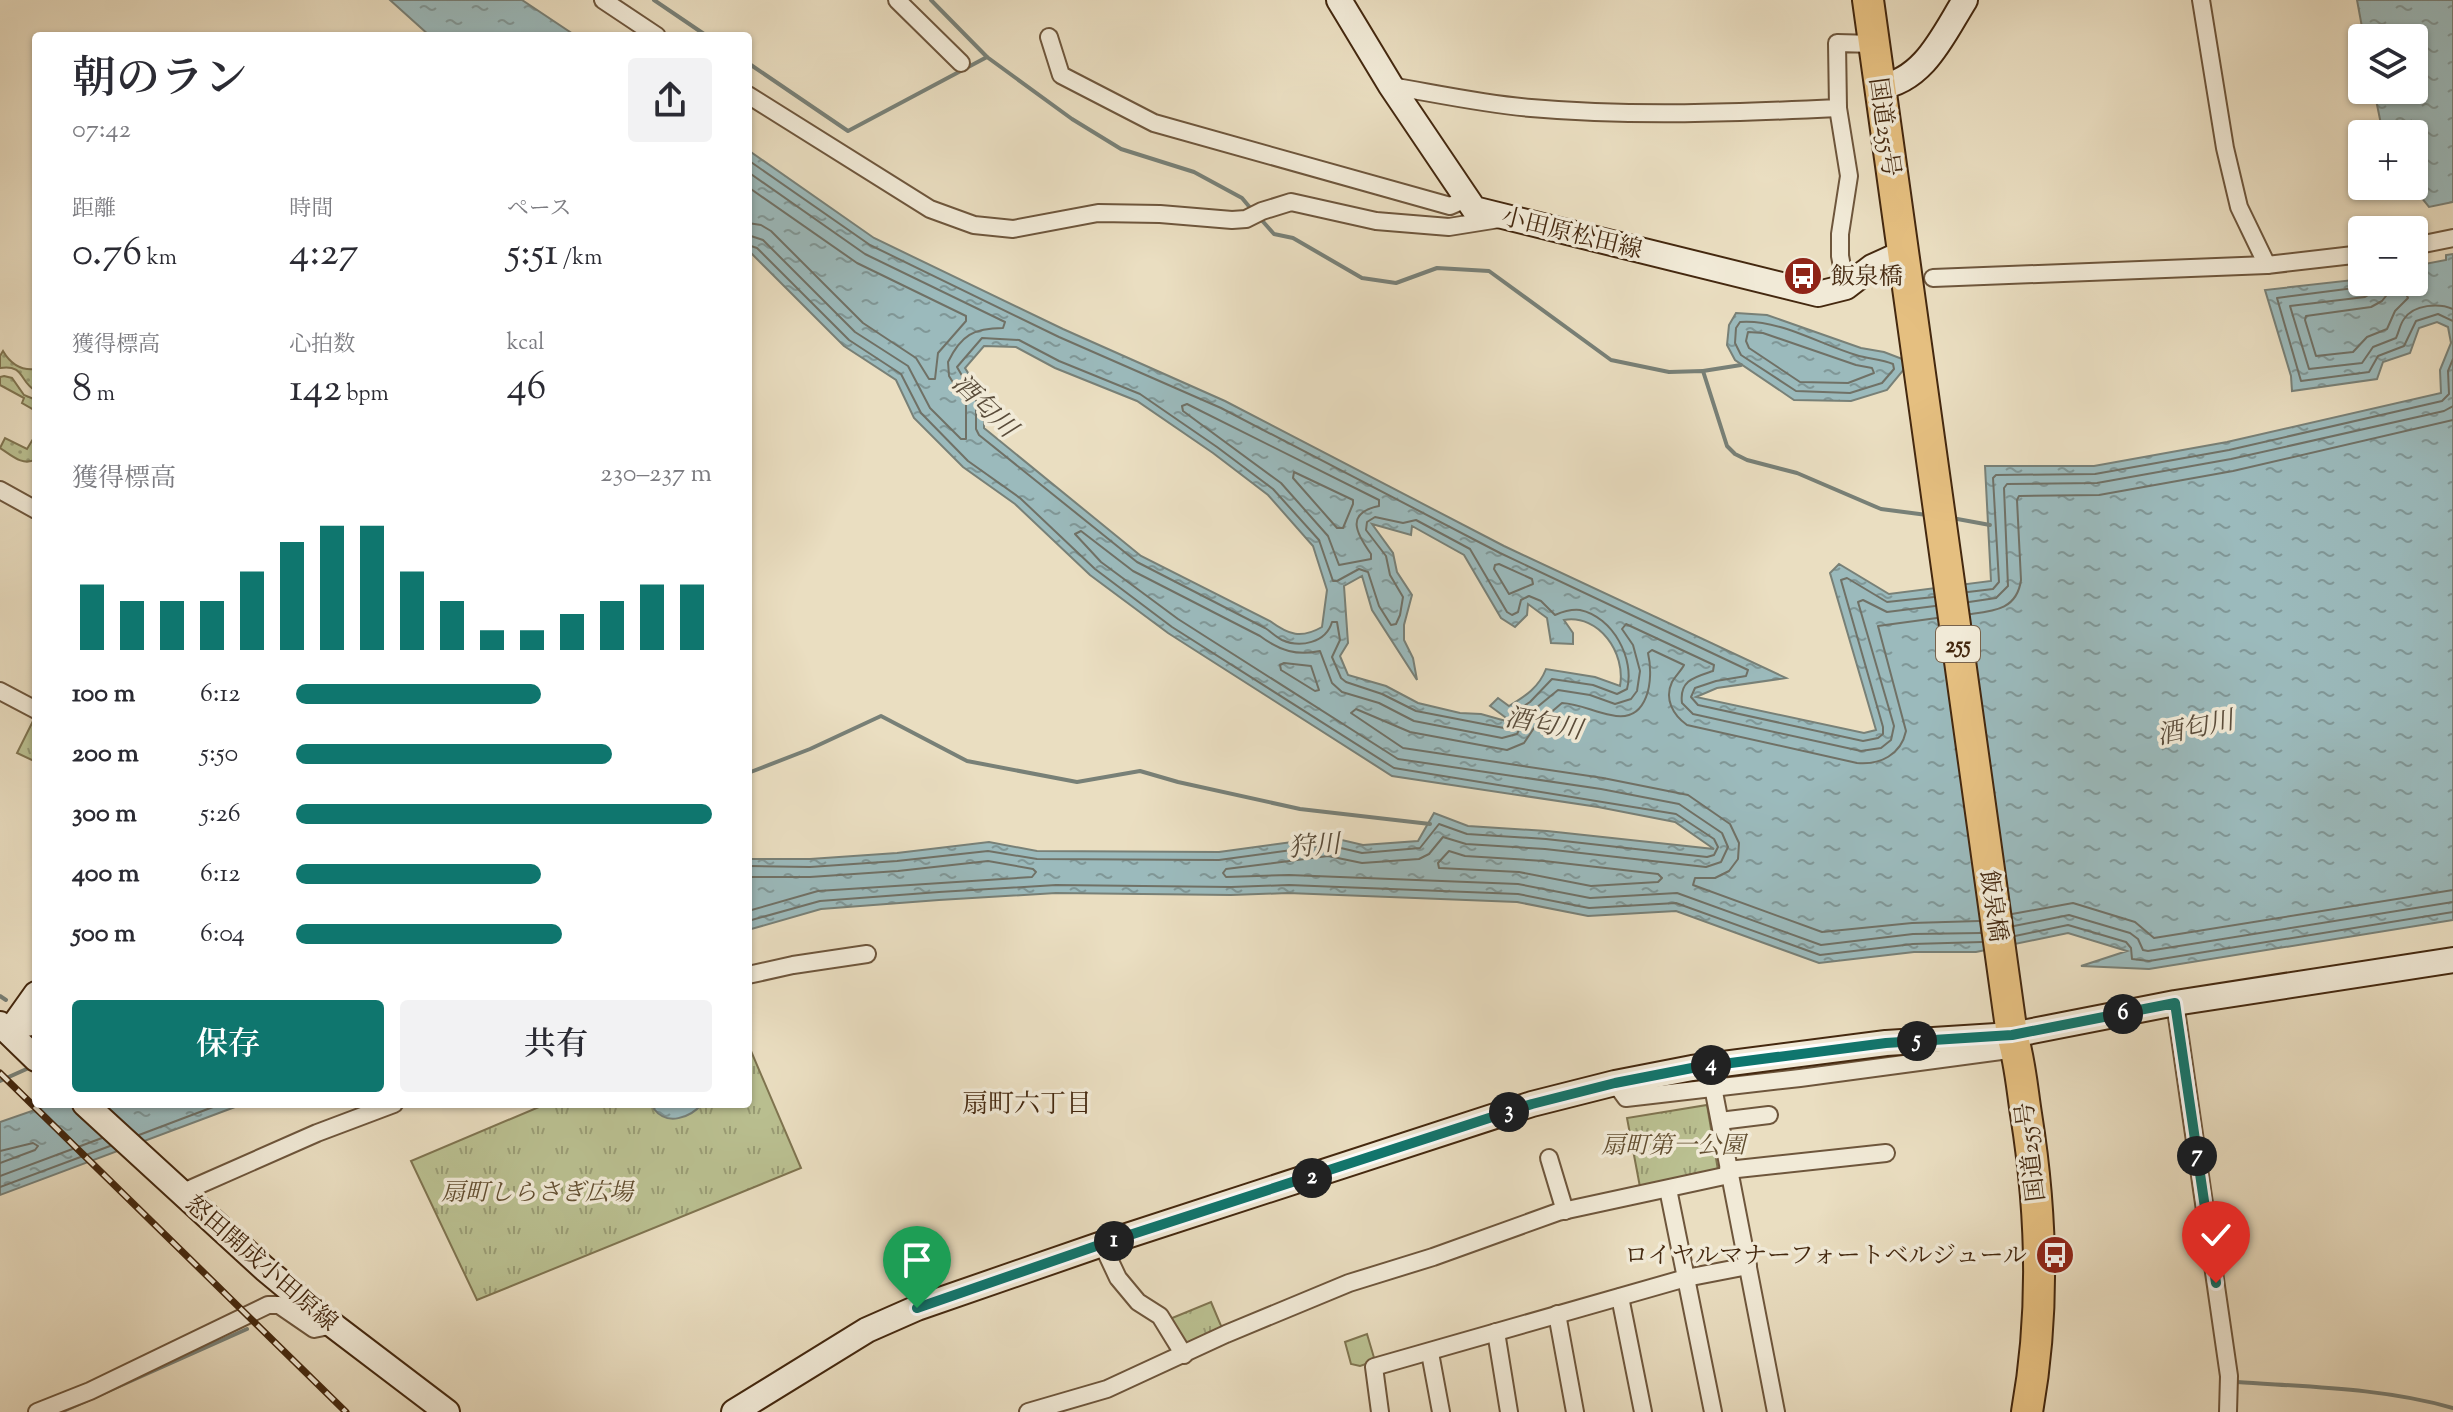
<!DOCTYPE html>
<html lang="ja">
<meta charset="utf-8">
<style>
:root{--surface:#fff;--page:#f2f2f3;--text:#2b2b33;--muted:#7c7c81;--accent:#0f766e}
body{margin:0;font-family:"Sorts Mill Goudy","Noto Serif JP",serif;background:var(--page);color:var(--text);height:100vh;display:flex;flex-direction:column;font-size:30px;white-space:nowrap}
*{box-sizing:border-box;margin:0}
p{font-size:26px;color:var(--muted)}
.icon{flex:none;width:44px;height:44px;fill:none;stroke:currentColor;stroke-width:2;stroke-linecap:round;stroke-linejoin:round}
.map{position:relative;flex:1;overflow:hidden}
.panel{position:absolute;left:32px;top:32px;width:720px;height:1076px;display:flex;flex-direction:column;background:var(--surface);border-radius:8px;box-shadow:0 2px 6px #0004}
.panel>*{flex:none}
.controls{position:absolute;left:2348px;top:24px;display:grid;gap:16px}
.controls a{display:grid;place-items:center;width:80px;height:80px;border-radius:8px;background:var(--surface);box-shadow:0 2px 6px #0004;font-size:40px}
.pin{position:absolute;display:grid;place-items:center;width:68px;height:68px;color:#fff;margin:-82px -34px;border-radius:50% 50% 50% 0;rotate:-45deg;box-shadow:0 0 8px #0007}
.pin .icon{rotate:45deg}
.km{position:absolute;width:40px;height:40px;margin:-20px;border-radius:50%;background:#222;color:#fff;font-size:22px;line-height:40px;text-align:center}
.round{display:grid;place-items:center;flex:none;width:84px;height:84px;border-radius:8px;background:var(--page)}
.headline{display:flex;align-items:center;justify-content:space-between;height:136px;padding:0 40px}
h1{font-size:44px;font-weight:600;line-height:60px}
.stats{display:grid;grid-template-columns:repeat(3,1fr);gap:12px;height:136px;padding:8px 40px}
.stats div{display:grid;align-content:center}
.stats b{font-size:40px;font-weight:600}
.stats small{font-size:22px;font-weight:400}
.stats p{font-size:22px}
.chart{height:224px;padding:16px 40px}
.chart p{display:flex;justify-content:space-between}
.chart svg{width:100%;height:144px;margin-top:8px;stroke:var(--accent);stroke-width:6}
.primary-button{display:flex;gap:16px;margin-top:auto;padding:16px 40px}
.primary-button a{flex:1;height:92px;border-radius:8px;background:var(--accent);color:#fff;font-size:32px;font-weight:600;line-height:92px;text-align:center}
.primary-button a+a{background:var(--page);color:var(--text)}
ul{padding:0 40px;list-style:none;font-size:26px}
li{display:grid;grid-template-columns:128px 96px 1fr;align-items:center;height:60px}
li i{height:20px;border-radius:10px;background:var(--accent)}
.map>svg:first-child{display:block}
.grass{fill:url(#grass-dots);stroke:#7f7450;stroke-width:2}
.park{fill:url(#park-tufts);stroke:#7f7450;stroke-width:2}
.water{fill:url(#water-ripples);stroke:#788077;stroke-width:2;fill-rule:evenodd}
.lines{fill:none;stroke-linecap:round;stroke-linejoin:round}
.shore{stroke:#707166;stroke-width:2}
.stream{stroke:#788077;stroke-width:4}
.street-casing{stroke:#6e563c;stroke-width:20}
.secondary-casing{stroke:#44280f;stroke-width:28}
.highway-casing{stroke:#44280f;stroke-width:34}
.street{stroke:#f1ead7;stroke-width:16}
.secondary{stroke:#f1ead7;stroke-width:24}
.highway{stroke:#e5bf80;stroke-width:30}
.rail-casing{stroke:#44280f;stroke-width:7}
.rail{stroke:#f1ead7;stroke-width:4;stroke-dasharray:12;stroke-linecap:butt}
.route-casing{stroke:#fff;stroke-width:16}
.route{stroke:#0f766e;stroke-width:10}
.labels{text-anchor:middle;stroke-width:7;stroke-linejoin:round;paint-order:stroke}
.shield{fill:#f1ead7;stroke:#78624b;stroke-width:2}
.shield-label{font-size:22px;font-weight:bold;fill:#44280f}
.street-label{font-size:24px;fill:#44280f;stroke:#f1ead7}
.poi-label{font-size:24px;fill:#44280f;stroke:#f1ead7;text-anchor:start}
.park-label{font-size:24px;font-style:italic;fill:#624e30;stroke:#f1ead7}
.water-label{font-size:26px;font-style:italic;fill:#5a4c3a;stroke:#f1ead7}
.neighbourhood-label{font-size:26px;fill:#44280f;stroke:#f1ead7}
</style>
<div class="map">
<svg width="2453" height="1412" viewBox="0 0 2453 1412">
<defs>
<pattern id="grass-dots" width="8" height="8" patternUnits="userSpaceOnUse" patternTransform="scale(2)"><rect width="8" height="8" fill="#bac091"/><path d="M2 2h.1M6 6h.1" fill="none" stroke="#999c75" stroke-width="1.8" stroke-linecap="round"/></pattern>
<pattern id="park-tufts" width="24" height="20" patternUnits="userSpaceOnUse" patternTransform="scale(2)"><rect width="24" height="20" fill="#bac091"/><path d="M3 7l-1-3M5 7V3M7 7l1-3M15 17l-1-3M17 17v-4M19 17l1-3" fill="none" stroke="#999c75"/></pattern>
<pattern id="water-ripples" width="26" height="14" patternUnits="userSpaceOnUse" patternTransform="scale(2)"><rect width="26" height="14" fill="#9bbabc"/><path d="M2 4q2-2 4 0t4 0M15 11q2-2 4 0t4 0" fill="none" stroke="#809797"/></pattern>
</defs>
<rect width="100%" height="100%" fill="#eadec1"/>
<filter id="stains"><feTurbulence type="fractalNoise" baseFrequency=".0025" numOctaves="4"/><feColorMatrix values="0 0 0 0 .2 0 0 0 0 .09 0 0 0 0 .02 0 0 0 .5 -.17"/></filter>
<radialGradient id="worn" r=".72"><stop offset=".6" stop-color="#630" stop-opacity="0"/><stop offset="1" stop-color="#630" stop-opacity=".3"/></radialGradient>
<!-- grass -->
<g class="grass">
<path d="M3,351C10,363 21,371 36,369V391C19,382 25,364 0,368V356Z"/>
<path d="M4,376L12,378L24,395L36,400V411L22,403L24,398L0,385V377Z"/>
<path d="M36,434V459C23,467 11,455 0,448L5,438L27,449Z"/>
</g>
<!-- park -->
<g class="park">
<path d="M33,721L36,723V762L17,753Z"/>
<path d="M748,1044L801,1168L477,1300L411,1161L546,1104H748Z"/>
<path d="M1707,1105L1718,1170L1640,1187L1627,1118Z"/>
<path d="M1211,1302L1222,1328L1182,1351L1160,1323Z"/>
<path d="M1367,1334L1375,1361L1360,1366L1351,1364L1345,1342Z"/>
</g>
<!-- water -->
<g class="water">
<path d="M390,0H522L576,36H430Z"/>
<path d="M2357,0H2453V202L2429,207L2412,186L2414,134H2383L2374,90H2414V38H2364Z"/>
<path d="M748,150L874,238L1063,329L1225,401L1504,546L1786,678L1717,688L1696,697L1864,733L1876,730L1830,573L1839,564L1889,594L1991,581L1985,466H2094L2227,442L2441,393L2440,370L2451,343L2448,327L2437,322L2419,328L2410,353L2383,362L2377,379L2292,391L2291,376L2265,290L2362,279V282H2414V266L2446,260V255L2453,254V920L2149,969L2081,966L2127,951L2068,933L1976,952H1914L1819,963L1676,911L1588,916L1517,902L1288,893L1231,895L1056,893L939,900L821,909L748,930V859H810L897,853L989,842L1037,851L1219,852L1329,837L1363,845L1418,841L1434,813L1468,826L1547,831L1714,849L1675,822L1598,807L1392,776L1168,633L1090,575L1015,504L963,467L914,418L896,380L844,346L748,250ZM984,346L1016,347L1055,368L1137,401L1213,453L1268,495L1313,546L1327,590L1322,627C1301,639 1289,635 1270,621L1141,556L984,428V398L965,368ZM1372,524L1411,535L1412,526L1464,555L1501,618L1515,627L1527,615L1528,604L1547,618L1551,643L1573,644V633L1564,620C1599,614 1626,653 1620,686L1595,677L1546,669C1539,687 1526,696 1509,706L1498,698L1490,706L1513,723L1481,714L1460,713L1418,703L1386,686L1348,675L1340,656L1348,643L1344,586L1362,576L1372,610L1417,680L1413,658L1404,640V625L1412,595L1397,572L1393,553Z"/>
<path d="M1736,313L1767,315L1861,348L1884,352L1910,362L1887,390L1851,401L1794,400L1735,360L1727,345L1729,325Z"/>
<path d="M52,1104H243L0,1195V1122Z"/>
<path d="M657,1104H702C690,1118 667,1126 654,1109Z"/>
</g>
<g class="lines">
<!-- shore -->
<g class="shore">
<path d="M748,160L870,245L1059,337L1221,408L1500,553L1748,670L1746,676L1716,681L1695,688L1691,697L1698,705L1863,741L1878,738L1883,734V727L1841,580L1847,578L1887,602L1934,597"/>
<path d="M748,172L865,254L1005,322L1003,328C974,328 961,335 948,362L949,376L966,403V439H961L930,408L908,366L855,332L763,240L748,235"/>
<path d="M748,187L857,263L966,316V321L938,353L935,379H929L916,358L863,323L771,231L761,225L748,223"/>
<path d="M748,245L757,248L849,340L901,374L921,413L968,461L1020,498L1095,569L1172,627L1394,768L1676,814L1714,839L1718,847L1714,855L1707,857L1546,839L1467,834L1439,824L1420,848L1362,853L1328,845L1219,860L1037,859L988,851L897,861L810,867L748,866"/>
<path d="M2369,282L2362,287L2277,298L2301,381L2369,372L2378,356L2404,346L2416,321L2438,314L2453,321"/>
<path d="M2379,282L2375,291L2365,297L2290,306L2309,369L2362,363L2373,347L2396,338C2399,332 2400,324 2404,319C2414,304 2439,303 2453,309"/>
<path d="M2393,287L2406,294L2408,298L2395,311L2387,329L2367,337L2353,352L2316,356L2305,320L2306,316L2371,307L2382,301Z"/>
<path d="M1740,322C1779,319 1819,344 1856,355C1868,359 1881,359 1893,364L1894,369L1882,383L1850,393L1796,391L1741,355L1735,343L1736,328Z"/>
<path d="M1748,332L1763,333L1856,365L1872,368L1874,373L1848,383L1800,382L1749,348L1746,341Z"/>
<path d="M982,338L1019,340L1059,361L1140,394L1217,447L1273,489L1319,540L1333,581H1337L1359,569L1368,572L1379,606L1391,625L1396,624L1400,615L1403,597L1390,575L1386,556L1366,530L1367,522L1375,517L1403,523L1416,520L1470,549L1507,612L1512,615L1518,612L1521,600L1529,596L1541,601L1555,615C1562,612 1571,609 1580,610C1613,617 1635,659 1627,689L1617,694L1593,685L1552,679L1530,702L1515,712L1512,724L1504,728L1416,711L1382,694L1346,682L1341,678L1332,657L1340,640L1337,622H1332C1326,643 1300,648 1282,640C1276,637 1270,631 1265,628L1137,562L979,435L976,429V400L957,367Z"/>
<path d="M1187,404L1379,500V506C1345,513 1356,533 1371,554V559L1339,565L1328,536L1281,483L1183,411L1182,406Z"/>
<path d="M1294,472L1353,500V504L1343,528H1337L1293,478Z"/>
<path d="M1499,564L1532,579L1533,584L1509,594L1494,569L1495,565Z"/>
<path d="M1968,592L1993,589L1999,582L1993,478L1996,475L2095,474L2229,450L2442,401L2449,394L2448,371L2453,359"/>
<path d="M1969,602L1996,598L2008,586L2004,488L2007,484L2097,483L2231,459L2444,411L2453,406"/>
<path d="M1935,606L1887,612L1863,600L1858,602L1894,726L1891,740L1881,748L1861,751L1693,714L1682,703C1679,680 1695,677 1713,671L1714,665L1626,624L1622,629L1633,645L1640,671L1637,691L1631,699L1615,704L1590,695L1558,690L1525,717L1517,734L1502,738L1414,721L1379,703L1342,692L1332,683L1320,651C1297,656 1280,651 1260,636L1133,571L1081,531L1075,534L1101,562L1178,619L1398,759L1601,789L1679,804L1722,833L1728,847L1721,862L1706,867L1545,849L1466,844L1443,837L1429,854L1419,859L1362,863L1328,856L1226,869L1223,873L1226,877L1289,875L1518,884L1590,898L1677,893L1821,945L1913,934L1981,933"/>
<path d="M1971,614C1995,611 2017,609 2021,580L2017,500L2019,496L2099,495L2233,471L2453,420"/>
<path d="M1937,618L1878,626L1906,731C1901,755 1880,765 1857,763L1687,725C1673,715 1664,699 1672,682C1676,675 1681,671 1684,665L1652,650L1648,653C1654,679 1649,724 1611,715C1594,712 1580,704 1562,703L1536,725L1524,743L1507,750L1410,732L1356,709L1351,713L1403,748L1603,778L1688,795L1730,824L1739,843L1738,859L1729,871L1715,878H1695L1693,885L1822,932L1912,923L1979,921"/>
<path d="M1284,663L1311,666L1319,690L1315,691L1281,670L1280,665Z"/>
<path d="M1449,851L1465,856L1544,861L1658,874L1662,878L1658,882L1591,886L1519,872L1439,868L1438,863Z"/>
<path d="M748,877H810L898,871L988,861L1033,869L1036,872L1032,877L818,891L748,911"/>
<path d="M2012,914L2073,903L2135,922L2154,938L2453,890"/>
<path d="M748,921L820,901L939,892L1056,885L1231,887L1289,885L1518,894L1589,908L1676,903L1820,955L1913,944L1982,942"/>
<path d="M2014,926L2069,915L2130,933L2138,939L2143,950L2148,951L2453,902"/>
<path d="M2015,936L2068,925L2126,942L2131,948L2132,959L2149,961L2453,912"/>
<path d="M139,1135L221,1104"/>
<path d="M0,1151L33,1143L38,1146L35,1150L0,1163"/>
<path d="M0,1176L102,1138"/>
<path d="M0,1187L110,1146"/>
</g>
<!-- stream -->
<g class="stream">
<path d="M654,0L707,36"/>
<path d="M931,0L987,57L1072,119L1121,149L1194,172L1242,198L1252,210"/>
<path d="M748,63L848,131L987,57"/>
<path d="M1258,216L1274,234L1293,238L1362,278L1396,283L1437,268L1489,271L1611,360L1669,372L1703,371L1727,446L1735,454L1747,460L1797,473L1881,509L1927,515"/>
<path d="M1703,371L1741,365"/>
<path d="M1952,518L1990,525"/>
<path d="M748,773L810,749L881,716L967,761L1077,782L1140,771L1178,782L1300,809L1430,824"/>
<path d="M0,996L6,1000"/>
<path d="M0,1081L31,1067"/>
<path d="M2237,1382C2309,1387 2384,1388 2453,1408"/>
<path d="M61,1412L247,1329"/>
</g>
<defs>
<g id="street">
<path d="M603,0L657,36"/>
<path d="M897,0L961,63"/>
<path d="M2201,0L2225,148L2239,207L2267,265"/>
<path d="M1049,37L1061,75L1154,123L1450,206L1466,199"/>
<path d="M1391,86C1438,94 1484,104 1531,108C1633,117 1736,113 1838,108L1837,43L1874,44"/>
<path d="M748,95L930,209L974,225L1013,229L1098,213L1160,214L1232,220L1246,219L1262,211L1291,202L1376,221L1449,227L1499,219"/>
<path d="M1838,108L1849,176L1840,234V256L1846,287"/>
<path d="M2414,246L2453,238"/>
<path d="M1933,278L2267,265L2362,254"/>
<path d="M0,490L36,510"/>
<path d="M0,691L36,710"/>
<path d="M748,975L793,965L867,954"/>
<path d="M2175,1003L2229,1376L2228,1412"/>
<path d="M9,1032L36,1026"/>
<path d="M1615,1083L1626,1098L1800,1078L2016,1049"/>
<path d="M1713,1087L1776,1412"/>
<path d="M1720,1121L1769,1115"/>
<path d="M1549,1158L1565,1211"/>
<path d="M1728,1170L1886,1153"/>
<path d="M1668,1189L1686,1278L1748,1266"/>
<path d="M181,1193L317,1133L394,1104"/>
<path d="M1102,1244L1118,1278L1138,1302L1160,1316L1184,1355"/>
<path d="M1620,1297L1643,1412"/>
<path d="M1557,1314L1575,1412"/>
<path d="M1496,1332L1509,1412"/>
<path d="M1430,1353L1441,1412"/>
<path d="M37,1412L90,1391L268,1305H279L314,1329L324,1327L330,1323"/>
<path d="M1028,1412L1107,1389L1226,1334L1349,1283L1433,1257L1558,1212L1729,1175"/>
<path d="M1380,1412L1374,1367L1686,1278L1713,1412"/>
</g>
<g id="secondary">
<path d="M1339,0L1391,86L1474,209L1818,294L1846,287L1872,267L1903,253"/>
<path d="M1879,87C1924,81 1943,35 1965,0"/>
<path d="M0,1024L36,1059"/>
<path d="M9,1032L36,994"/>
<path d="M85,1104L265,1269L330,1323L447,1412"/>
<path d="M734,1412L867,1330L917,1308L1102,1244L1532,1104L1615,1083L1692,1068L1886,1043L2012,1035L2175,1003L2453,960"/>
</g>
<path id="highway" d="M1868,0L2012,1035C2020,1061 2022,1088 2026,1114C2042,1214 2045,1312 2027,1412"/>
</defs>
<!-- street casing -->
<use href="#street" class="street-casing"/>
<!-- secondary casing -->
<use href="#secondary" class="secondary-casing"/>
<!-- highway casing -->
<use href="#highway" class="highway-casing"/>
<!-- street -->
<use href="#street" class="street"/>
<!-- secondary -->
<use href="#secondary" class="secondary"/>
<!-- highway -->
<use href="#highway" class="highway"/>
<defs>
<path id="rail" d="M0,1073L346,1412"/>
</defs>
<!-- rail casing -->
<use href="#rail" class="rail-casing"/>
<!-- rail -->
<use href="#rail" class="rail"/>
</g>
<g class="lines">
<defs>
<path id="route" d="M917,1308L1102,1244L1532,1104L1615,1083L1692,1068L1886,1043L2012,1035L2175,1003L2216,1283"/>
</defs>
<!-- route casing -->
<use href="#route" class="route-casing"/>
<!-- route -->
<use href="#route" class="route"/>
</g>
<!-- icons -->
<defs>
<symbol id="bus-disc" viewBox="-11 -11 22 22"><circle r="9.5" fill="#8f2418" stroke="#f1ead7"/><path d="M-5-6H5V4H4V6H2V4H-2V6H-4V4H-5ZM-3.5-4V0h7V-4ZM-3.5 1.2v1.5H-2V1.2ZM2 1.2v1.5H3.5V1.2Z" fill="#fff"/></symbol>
</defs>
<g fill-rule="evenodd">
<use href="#bus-disc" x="1781" y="254" width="44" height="44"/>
<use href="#bus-disc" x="2033" y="1233" width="44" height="44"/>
</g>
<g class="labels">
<!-- shield labels -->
<rect class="shield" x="1936" y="626" width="44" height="36" rx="6"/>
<g class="shield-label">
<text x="1958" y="652">255</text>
</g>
<!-- street labels -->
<g class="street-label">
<text transform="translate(1885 127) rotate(82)" y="8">国道255号</text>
<text transform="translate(1572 233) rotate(14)" y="8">小田原松田線</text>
<text transform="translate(1994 906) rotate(82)" y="8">飯泉橋</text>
<text transform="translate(2030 1152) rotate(-97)" y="8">国道255号</text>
<text transform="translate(262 1263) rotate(41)" y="8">怒田開成小田原線</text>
</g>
<!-- poi labels -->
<g class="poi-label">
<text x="1831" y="284">飯泉橋</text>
<text x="2027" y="1263" text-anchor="end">ロイヤルマナーフォートベルジュール</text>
</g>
<!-- park labels -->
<g class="park-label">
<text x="1673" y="1153">扇町第一公園</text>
<text x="537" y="1200">扇町しらさぎ広場</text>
</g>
<!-- water labels -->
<g class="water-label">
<text transform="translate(985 405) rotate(44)" y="9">酒匂川</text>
<text transform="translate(1544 723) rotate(10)" y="9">酒匂川</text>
<text transform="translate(2195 727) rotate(-12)" y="9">酒匂川</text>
<text transform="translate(1314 845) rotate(-5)" y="9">狩川</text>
</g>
<!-- neighbourhood labels -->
<g class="neighbourhood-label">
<text x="1027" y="1112">扇町六丁目</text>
</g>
</g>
<rect width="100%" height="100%" filter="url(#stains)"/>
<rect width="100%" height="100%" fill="url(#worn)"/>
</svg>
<div class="controls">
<a><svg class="icon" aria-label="layers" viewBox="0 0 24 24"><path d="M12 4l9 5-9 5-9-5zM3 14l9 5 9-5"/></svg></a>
<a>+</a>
<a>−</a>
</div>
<div class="pin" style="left:917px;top:1308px;background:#1e9e55"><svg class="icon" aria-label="arrive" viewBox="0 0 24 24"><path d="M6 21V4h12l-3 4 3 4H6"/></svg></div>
<div class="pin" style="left:2216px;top:1283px;background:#d93025"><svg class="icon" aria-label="check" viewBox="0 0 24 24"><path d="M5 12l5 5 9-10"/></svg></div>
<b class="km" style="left:1114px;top:1241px">1</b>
<b class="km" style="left:1312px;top:1178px">2</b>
<b class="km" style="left:1509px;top:1112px">3</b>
<b class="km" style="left:1711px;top:1065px">4</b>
<b class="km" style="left:1917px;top:1041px">5</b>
<b class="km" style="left:2123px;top:1014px">6</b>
<b class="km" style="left:2197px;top:1156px">7</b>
<section class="panel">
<div class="headline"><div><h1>朝のラン</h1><p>07:42</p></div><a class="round"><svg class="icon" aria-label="share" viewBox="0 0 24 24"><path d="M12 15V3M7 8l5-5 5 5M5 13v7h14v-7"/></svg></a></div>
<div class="stats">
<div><p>距離</p><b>0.76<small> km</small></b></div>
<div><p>時間</p><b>4:27</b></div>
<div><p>ペース</p><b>5:51<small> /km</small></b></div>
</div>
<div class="stats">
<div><p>獲得標高</p><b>8<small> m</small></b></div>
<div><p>心拍数</p><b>142<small> bpm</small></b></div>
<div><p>kcal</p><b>46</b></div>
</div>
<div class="chart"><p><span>獲得標高</span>230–237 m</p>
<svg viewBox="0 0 160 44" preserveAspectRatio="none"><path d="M5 44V24M15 44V29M25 44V29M35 44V29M45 44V20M55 44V11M65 44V6M75 44V6M85 44V20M95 44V29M105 44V38M115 44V38M125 44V33M135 44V29M145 44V24M155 44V24"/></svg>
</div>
<ul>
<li><b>100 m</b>6:12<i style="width:59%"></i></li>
<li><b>200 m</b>5:50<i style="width:76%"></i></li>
<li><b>300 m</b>5:26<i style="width:100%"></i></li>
<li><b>400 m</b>6:12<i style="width:59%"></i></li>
<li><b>500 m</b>6:04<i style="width:64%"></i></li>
</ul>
<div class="primary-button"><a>保存</a><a>共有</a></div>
</section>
</div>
